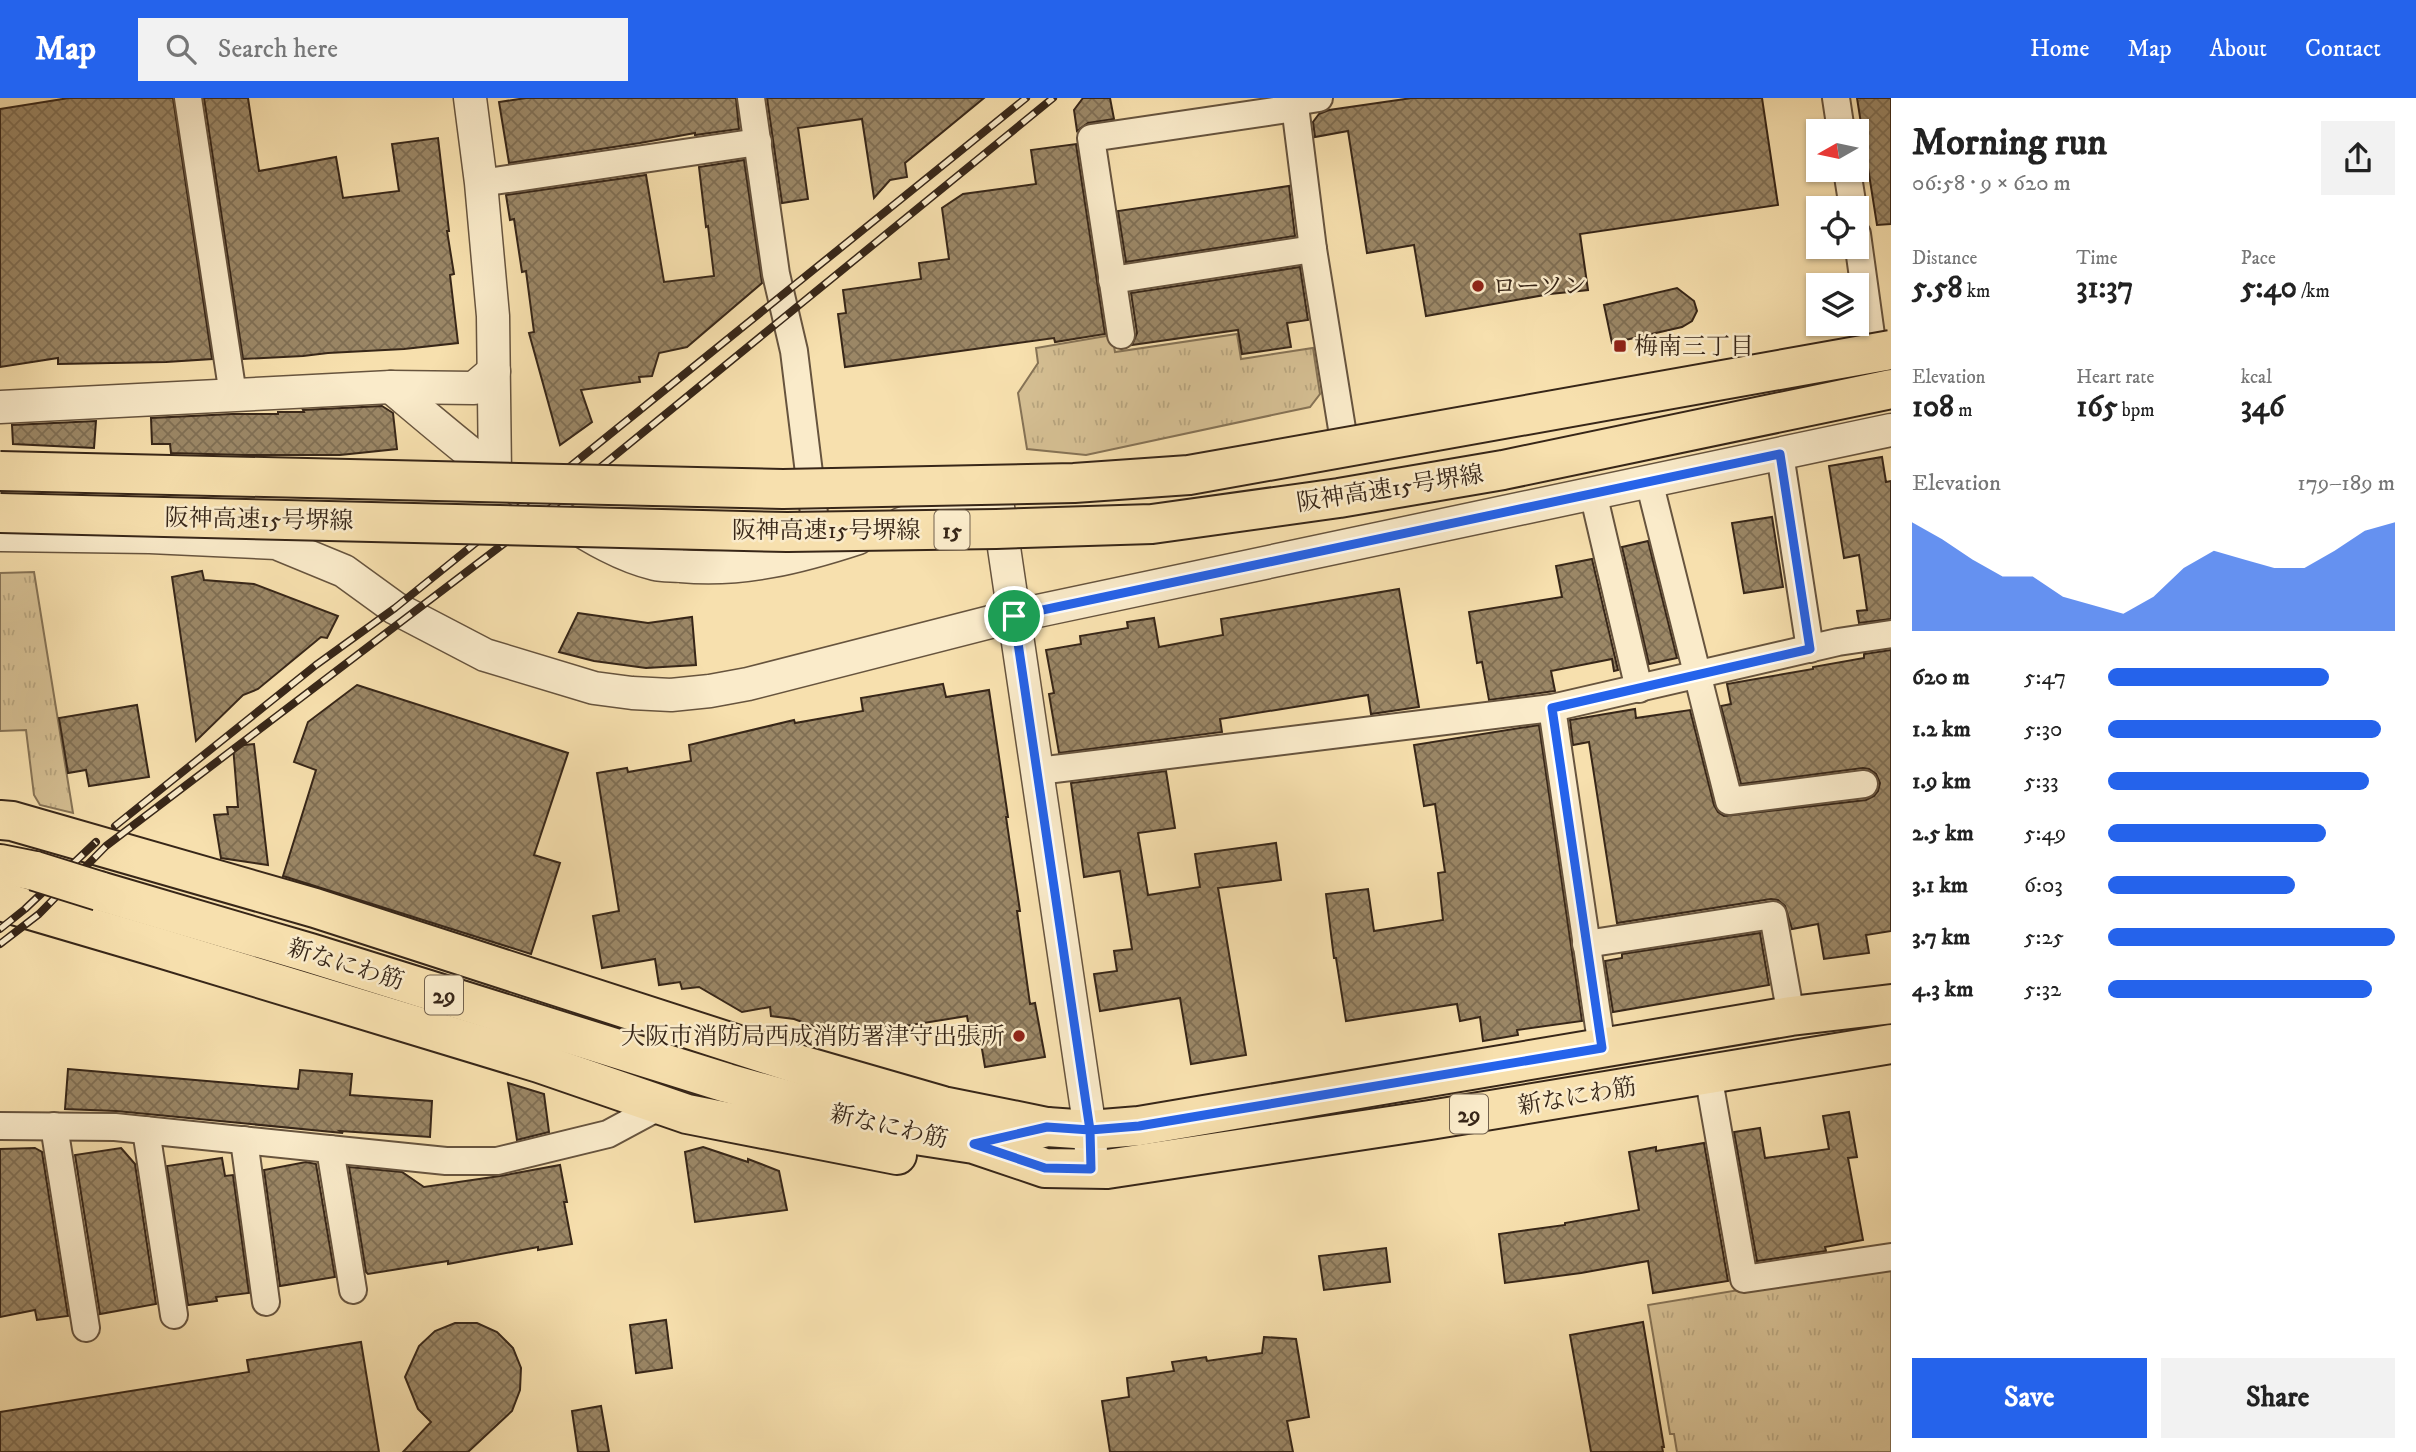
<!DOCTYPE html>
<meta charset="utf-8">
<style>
:root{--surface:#fff;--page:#f2f2f2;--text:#222;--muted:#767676;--accent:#2563eb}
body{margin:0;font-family:"IM FELL DW Pica","Noto Serif JP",serif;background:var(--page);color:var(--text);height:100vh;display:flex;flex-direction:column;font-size:26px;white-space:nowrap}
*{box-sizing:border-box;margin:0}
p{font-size:23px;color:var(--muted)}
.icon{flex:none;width:38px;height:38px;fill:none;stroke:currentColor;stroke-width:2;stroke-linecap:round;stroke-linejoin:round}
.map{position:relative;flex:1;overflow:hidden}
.side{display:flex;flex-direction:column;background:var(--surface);width:525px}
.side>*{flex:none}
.needle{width:46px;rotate:261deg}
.tools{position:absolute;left:1806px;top:21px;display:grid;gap:14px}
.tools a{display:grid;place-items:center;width:63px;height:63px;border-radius:0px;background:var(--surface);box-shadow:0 2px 5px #0004;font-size:35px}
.pin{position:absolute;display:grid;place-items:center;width:60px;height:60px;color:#fff;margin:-30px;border:4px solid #fff;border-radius:50%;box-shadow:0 2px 7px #0007}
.round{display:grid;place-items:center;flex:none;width:74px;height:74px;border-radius:0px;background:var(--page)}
.overview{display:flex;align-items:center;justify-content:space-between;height:119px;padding:0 21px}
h1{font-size:38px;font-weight:800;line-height:52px}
.figures{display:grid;grid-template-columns:repeat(3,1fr);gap:10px;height:119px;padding:7px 21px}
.figures div{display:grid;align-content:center}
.figures b{font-size:30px;font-weight:800}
.figures small{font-size:19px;font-weight:400}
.figures p{font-size:19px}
.chart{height:196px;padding:14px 21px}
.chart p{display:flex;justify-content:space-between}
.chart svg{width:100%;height:126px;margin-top:7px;fill:var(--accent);opacity:.7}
.primary-button{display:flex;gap:14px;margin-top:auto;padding:14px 21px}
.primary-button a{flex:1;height:80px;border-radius:0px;background:var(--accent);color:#fff;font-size:28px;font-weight:800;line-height:80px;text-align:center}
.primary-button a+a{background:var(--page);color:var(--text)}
ul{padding:0 21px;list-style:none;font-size:23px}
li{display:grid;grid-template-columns:112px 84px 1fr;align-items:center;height:52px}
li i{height:18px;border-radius:9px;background:var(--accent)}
header{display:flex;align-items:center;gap:42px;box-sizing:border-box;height:98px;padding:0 35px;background:var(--accent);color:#fff}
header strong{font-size:33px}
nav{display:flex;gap:38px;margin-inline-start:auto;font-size:24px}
.search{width:490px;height:63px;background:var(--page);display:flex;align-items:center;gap:18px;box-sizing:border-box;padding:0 24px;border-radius:0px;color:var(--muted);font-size:26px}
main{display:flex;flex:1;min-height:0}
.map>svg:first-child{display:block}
.park{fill:url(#park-tufts);stroke:#867356;stroke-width:2}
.building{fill:url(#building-cross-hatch);stroke:#372618;stroke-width:2}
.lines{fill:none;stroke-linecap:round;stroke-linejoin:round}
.minor-casing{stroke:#67543e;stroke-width:30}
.tertiary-casing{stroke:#67543e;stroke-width:35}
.primary-casing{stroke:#372618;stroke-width:42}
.minor{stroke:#faebca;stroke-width:26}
.tertiary{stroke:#faebca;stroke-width:32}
.primary{stroke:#f7e0ae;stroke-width:38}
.rail-casing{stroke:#372618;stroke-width:8}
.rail{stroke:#faebca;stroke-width:5;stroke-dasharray:16;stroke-linecap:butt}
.primary-bridge-casing{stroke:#372618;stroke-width:42;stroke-linecap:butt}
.motorway-bridge-casing{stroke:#372618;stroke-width:42;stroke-linecap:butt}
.primary-bridge{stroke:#f7e0ae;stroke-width:38}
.motorway-bridge{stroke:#f7e0ae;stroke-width:38}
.route-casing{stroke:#fff;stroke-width:14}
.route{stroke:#2563eb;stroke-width:9}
.poi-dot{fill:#8f2418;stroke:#faebca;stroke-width:2.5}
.labels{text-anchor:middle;stroke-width:5;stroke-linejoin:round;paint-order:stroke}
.shield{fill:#faebca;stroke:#72614d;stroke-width:2}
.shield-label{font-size:23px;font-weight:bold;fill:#372618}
.poi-label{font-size:24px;fill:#372618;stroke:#faebca;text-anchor:start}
.street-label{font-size:24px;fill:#372618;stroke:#faebca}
</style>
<header>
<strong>Map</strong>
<div class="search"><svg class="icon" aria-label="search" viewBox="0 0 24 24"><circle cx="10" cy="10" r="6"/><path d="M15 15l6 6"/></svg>Search here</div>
<nav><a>Home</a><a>Map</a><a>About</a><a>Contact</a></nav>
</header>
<main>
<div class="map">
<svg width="1891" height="1354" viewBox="0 0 1891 1354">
<defs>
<pattern id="park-tufts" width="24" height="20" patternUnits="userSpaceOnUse" patternTransform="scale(1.75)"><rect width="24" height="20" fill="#d6c094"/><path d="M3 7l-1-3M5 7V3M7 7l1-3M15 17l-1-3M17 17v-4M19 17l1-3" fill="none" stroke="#b8a57f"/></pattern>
<pattern id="building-cross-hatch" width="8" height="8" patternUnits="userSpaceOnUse" patternTransform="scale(1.75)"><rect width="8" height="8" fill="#9b8766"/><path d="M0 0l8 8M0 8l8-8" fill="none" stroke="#7f6e53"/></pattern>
</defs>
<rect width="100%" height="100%" fill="#f7e0ae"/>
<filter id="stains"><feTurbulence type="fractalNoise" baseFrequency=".00286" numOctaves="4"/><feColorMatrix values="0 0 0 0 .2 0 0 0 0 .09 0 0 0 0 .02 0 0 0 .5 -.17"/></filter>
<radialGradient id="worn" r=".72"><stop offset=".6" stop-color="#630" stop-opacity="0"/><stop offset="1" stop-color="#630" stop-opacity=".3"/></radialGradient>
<!-- park -->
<g class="park">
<path d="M1237,236L1241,261L1313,250L1320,296L1310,309L1086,357L1027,351L1018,295L1038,265L1036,250L1112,237L1115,254Z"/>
<path d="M34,474L73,715L40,707L34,697L26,632L0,633V475Z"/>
<path d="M1891,1167V1354H1677L1674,1336H1670L1648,1207Z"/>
</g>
<!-- building -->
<g class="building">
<path d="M69,0H173L212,261L166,264L58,266V260L0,269V11Z"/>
<path d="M204,0H248L259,73L336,59L343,100L399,93L392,46L438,40L449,133H447L454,176L450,177L458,245L404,251L328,255L303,258L243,261Z"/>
<path d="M526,0H736L739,31L695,37V35L640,45L509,65L499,4Z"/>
<path d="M767,0H984L905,65L907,79L890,82L874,100L862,21L798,30L808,101L782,105Z"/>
<path d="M1083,0H1110L1114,21L1088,25L1077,33L1074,12Z"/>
<path d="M1412,0H1762L1778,107L1580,136L1588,192L1550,196L1426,218L1414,147L1367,155L1348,33L1315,39L1313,24L1319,16L1329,12Z"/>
<path d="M1857,0H1891V126L1877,127Z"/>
<path d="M1076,46L1105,236L1055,244L1054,240L845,269L838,216L846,215L843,192L921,181L919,165L949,161L942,110L963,96L1036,86L1031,52Z"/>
<path d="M744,62L762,185L687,249L659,255L652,278L639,279L640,284L581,292L592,324L560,347L529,235L534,234L526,173L522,174L514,121L510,122L506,97L646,77L664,184L714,178L708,128L706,129L699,69Z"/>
<path d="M1289,88L1295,138L1126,164L1118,113Z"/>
<path d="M1300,169L1308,222L1287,225L1291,249L1242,256L1238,232L1132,247L1137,235L1131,195Z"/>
<path d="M1677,190L1694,203L1697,213L1692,223L1682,229L1612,245L1604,207Z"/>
<path d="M382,308L393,315L397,351L340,357H244L171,355L170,346H152L151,320L232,316H278V314H304L303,312Z"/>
<path d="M96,323L94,350L13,346L12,327Z"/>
<path d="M1882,359L1886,384L1891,383V521L1859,525L1857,513L1867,512L1859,457L1844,460L1829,368Z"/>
<path d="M1772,419L1783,489L1744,495L1732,425Z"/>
<path d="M1648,443L1677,560L1649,566L1622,449Z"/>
<path d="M1592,461L1618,572L1614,573L1612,561L1551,573L1555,593L1489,602L1482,564L1477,565L1469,514L1562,499L1556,468Z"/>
<path d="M202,473L204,482L254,486L338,518L327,540L321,539L258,591L243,597L196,643L172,479Z"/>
<path d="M1399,491L1419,609L1371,616L1368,597L1220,621L1222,634L1059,655L1049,596L1054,595L1046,552L1081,546L1080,538L1128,530L1127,524L1154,520L1159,549L1223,537L1221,521Z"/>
<path d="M578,515L648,525L692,519L696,567L646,570L594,563L559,554Z"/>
<path d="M1891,552V833L1866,837L1869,855L1824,861L1818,826L1792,831L1785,808L1778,802L1771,801L1617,825L1589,644L1573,647L1570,622L1635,611L1636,620L1690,612L1714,707L1718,714L1724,718L1866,702L1874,698L1878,693L1880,685L1876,676L1869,671L1863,670L1741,686L1721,608L1731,606L1727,586L1813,571V569L1864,560V556Z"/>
<path d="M943,586L946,599L989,592L1008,719H1006L1020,813H1017L1030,906L1035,905L1045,959L985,969L979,933L970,935L967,918L867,934L866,929L827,933L794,921L771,918L770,909L742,914L699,889L682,891L680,884L659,887L655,861L602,870L593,818L619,813L597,675L627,670L628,674L691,663L689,647L794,622L795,625L863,613L861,600Z"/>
<path d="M357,587L568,655L534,757L560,765L531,856L283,778L316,672L294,664L308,624Z"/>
<path d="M137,607L149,679L89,688L86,672L68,675L59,620Z"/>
<path d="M1539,627L1582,923L1517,932L1518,937L1483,943L1480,919L1460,923L1457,906L1346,923L1336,860H1334L1326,796L1368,791L1374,833L1443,822L1438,775L1445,774L1435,706L1424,708L1414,647Z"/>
<path d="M254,646L268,767L221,760L214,717L228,716L227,709H238L233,648Z"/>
<path d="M1166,673L1175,730L1138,735L1148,797L1200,789L1195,756L1276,745L1281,782L1218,790L1246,957L1191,966L1180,900L1100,913L1094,876L1117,873L1114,853L1132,851L1120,773L1084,779L1071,685Z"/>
<path d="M1760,835L1769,887L1613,914L1605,863L1622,860V856Z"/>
<path d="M68,971L298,991L300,972L352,976L350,997L432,1003L430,1039L340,1033L343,1035L116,1013L65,1011Z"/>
<path d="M508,985L544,996L549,1034L517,1042Z"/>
<path d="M1849,1014L1857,1059L1848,1060L1863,1142L1825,1149L1826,1153L1757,1163L1734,1034L1760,1030L1765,1060L1829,1051L1823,1018Z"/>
<path d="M1704,1045L1728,1183L1653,1195L1648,1163L1581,1175L1505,1185L1499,1136L1565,1127V1125L1639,1112L1629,1054L1656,1049V1053Z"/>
<path d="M703,1049L748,1064V1061L779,1073L787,1112L695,1124L685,1054Z"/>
<path d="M35,1050L42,1054L68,1218L37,1222L35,1212L0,1219V1051Z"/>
<path d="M121,1050L135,1066L156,1206L100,1216L75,1057Z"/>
<path d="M222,1060L225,1078L233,1077L249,1195L216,1199L217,1203L188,1207L167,1068Z"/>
<path d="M306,1064L316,1066L335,1179L280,1188L264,1072Z"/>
<path d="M560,1067L567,1104H564L572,1146L538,1152V1149L448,1166V1163L368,1176L366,1174L349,1069L402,1074L424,1089L500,1078Z"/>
<path d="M1386,1150L1390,1184L1324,1192L1319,1158Z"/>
<path d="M666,1222L672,1270L636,1275L630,1227Z"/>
<path d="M1643,1224L1664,1349H1662L1663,1354H1591L1570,1237Z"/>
<path d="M455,1225H477L497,1234L513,1250L521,1270L520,1292L512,1313L468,1354H403L431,1324L418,1311L405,1279L419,1248L435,1233Z"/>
<path d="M1264,1239L1296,1241L1309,1319L1287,1323L1293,1354H1110L1102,1303L1129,1299L1127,1280L1174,1273L1172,1264L1206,1259L1207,1263L1262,1255Z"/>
<path d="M361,1244L379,1354H0V1314L249,1274L247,1262Z"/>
<path d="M601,1308L609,1354H578L572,1313Z"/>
</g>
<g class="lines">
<defs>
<g id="minor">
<path d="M188,0L233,297"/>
<path d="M751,0L776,176L794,253L818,448"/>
<path d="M1294,0L1313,151L1343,337"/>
<path d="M1836,0L1841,33"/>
<path d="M1294,4L1319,0"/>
<path d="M1847,72L1853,110"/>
<path d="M481,85L758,44"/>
<path d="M1857,136L1871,237"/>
<path d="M1112,182L1313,151"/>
<path d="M1121,237L1091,40L1295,10"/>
<path d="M1780,356L1810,551"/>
<path d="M1649,383L1729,703L1864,686"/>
<path d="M1593,395L1639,591"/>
<path d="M1552,610L1602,950"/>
<path d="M1038,673L1552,610L1838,544L1891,536"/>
<path d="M1586,846L1773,817L1791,918"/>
<path d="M1708,976L1744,1181L1891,1159"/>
<path d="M0,1028L115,1029L446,1063H497L608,1036L662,1007"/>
<path d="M54,1028L86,1230"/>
<path d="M146,1032L174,1217"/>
<path d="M244,1042L266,1204"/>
<path d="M330,1051L353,1192"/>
</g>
<g id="tertiary">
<path d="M470,0L481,85L493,218L495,376"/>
<path d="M391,289C447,336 502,384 564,422C592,440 622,458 655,466C663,468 673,467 681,468C742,474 800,459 858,440"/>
<path d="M0,309L391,289L474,290L494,273"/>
<path d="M998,409L1090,1032L1091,1054"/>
<path d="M901,426L998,393"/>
<path d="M0,437L150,439L276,445L344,473L395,510L485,557L594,590L632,595L671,597L710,593L748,586L1014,518L1891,332"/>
</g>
<g id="primary">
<path d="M0,722L12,723L315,810L794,965L943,1008L1047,1029"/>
<path d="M0,766L35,773"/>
<path d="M99,793L310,855L727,985L909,1036L974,1046L1045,1070L1107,1071L1430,1022L1891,946"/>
<path d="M0,803L160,850L539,965L687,1016L897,1057"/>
<path d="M1022,1035L1047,1029L1090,1032L1139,1028L1791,918L1891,906"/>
</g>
</defs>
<!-- minor casing -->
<use href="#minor" class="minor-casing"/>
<!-- tertiary casing -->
<use href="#tertiary" class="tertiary-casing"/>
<!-- primary casing -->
<use href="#primary" class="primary-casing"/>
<!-- minor -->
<use href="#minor" class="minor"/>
<!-- tertiary -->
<use href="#tertiary" class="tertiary"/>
<!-- primary -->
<use href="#primary" class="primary"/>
<defs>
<g id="rail">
<path d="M115,728L316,567L395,510L1026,0"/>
<path d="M0,831L25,811L96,744"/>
<path d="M0,846L39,816L106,748L548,412L1053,0"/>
</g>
</defs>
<!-- rail casing -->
<use href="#rail" class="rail-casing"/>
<!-- rail -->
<use href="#rail" class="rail"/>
<defs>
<path id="primary-bridge" d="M35,773L99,793"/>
<g id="motorway-bridge">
<path d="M0,373L783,391L1074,385L1189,377L1891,252"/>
<path d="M0,415L787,434L996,431L1152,426L1339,400L1503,372L1891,291"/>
</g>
</defs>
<!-- primary-bridge casing -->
<use href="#primary-bridge" class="primary-bridge-casing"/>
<!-- motorway-bridge casing -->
<use href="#motorway-bridge" class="motorway-bridge-casing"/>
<!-- primary-bridge -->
<use href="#primary-bridge" class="primary-bridge"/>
<!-- motorway-bridge -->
<use href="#motorway-bridge" class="motorway-bridge"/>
</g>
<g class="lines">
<defs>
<path id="route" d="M1014,518L1090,1032L1091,1071L1045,1070L974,1046L1047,1029L1090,1032L1139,1028L1602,950L1552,610L1810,551L1780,356L1014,518"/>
</defs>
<!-- route casing -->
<use href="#route" class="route-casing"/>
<!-- route -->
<use href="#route" class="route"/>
</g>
<!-- markers -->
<g class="poi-dot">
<circle cx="1478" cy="188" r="7"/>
<rect x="1613" y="241" width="14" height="14" rx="3.5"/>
<circle cx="1019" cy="938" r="7"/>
</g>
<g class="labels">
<!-- shield labels -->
<g class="shield">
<rect x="934.5" y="412.5" width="35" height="39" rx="5"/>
<rect x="425" y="877.5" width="38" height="39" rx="5"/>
<rect x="1450" y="996.5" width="38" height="39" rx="5"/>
</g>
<g class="shield-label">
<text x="952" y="440">15</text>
<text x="444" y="905">29</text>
<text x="1469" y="1024">29</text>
</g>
<!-- poi labels -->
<g class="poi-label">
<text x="1492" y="196">ローソン</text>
<text x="1634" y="256">梅南三丁目</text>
<text x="1005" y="946" text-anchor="end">大阪市消防局西成消防署津守出張所</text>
</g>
<!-- street labels -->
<g class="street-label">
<text transform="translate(1390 390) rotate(-9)" y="8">阪神高速15号堺線</text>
<text transform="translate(259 421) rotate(1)" y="8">阪神高速15号堺線</text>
<text x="826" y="440">阪神高速15号堺線</text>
<text transform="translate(346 866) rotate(17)" y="8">新なにわ筋</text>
<text transform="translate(1577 998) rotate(-10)" y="8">新なにわ筋</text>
<text transform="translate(889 1028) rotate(13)" y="8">新なにわ筋</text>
</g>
</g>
<rect width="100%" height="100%" filter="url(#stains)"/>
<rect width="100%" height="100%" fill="url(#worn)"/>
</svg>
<div class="tools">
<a><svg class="needle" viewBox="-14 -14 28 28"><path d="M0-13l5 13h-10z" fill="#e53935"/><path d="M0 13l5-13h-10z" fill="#767676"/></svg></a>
<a><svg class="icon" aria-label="locate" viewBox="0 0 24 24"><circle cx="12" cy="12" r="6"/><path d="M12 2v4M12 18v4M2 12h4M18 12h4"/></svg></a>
<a><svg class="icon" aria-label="layers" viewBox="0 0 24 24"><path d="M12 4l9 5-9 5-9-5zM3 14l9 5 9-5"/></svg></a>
</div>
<div class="pin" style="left:1014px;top:518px;background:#1e9e55"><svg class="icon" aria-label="arrive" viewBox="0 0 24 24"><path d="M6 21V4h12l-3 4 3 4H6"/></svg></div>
</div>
<section class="side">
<div class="overview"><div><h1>Morning run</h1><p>06:58 · 9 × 620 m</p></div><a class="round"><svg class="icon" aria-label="share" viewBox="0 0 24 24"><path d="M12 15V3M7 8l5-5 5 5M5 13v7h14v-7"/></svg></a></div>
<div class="figures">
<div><p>Distance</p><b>5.58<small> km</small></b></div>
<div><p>Time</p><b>31:37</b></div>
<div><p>Pace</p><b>5:40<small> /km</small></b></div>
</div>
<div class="figures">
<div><p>Elevation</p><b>108<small> m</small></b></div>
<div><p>Heart rate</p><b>165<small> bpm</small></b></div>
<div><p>kcal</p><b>346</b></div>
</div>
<div class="chart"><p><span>Elevation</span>179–189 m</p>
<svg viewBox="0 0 160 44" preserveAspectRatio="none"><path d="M0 44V6L10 12L20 19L30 25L40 25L50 32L60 35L70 38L80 32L90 22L100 16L110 19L120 22L130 22L140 16L150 9L160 6V44z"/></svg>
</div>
<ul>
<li><b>620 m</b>5:47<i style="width:77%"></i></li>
<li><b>1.2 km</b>5:30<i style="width:95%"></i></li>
<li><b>1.9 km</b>5:33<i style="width:91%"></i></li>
<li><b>2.5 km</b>5:49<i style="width:76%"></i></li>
<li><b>3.1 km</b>6:03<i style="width:65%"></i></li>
<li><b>3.7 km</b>5:25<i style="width:100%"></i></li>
<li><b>4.3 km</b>5:32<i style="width:92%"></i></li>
</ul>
<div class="primary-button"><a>Save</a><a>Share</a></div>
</section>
</main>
